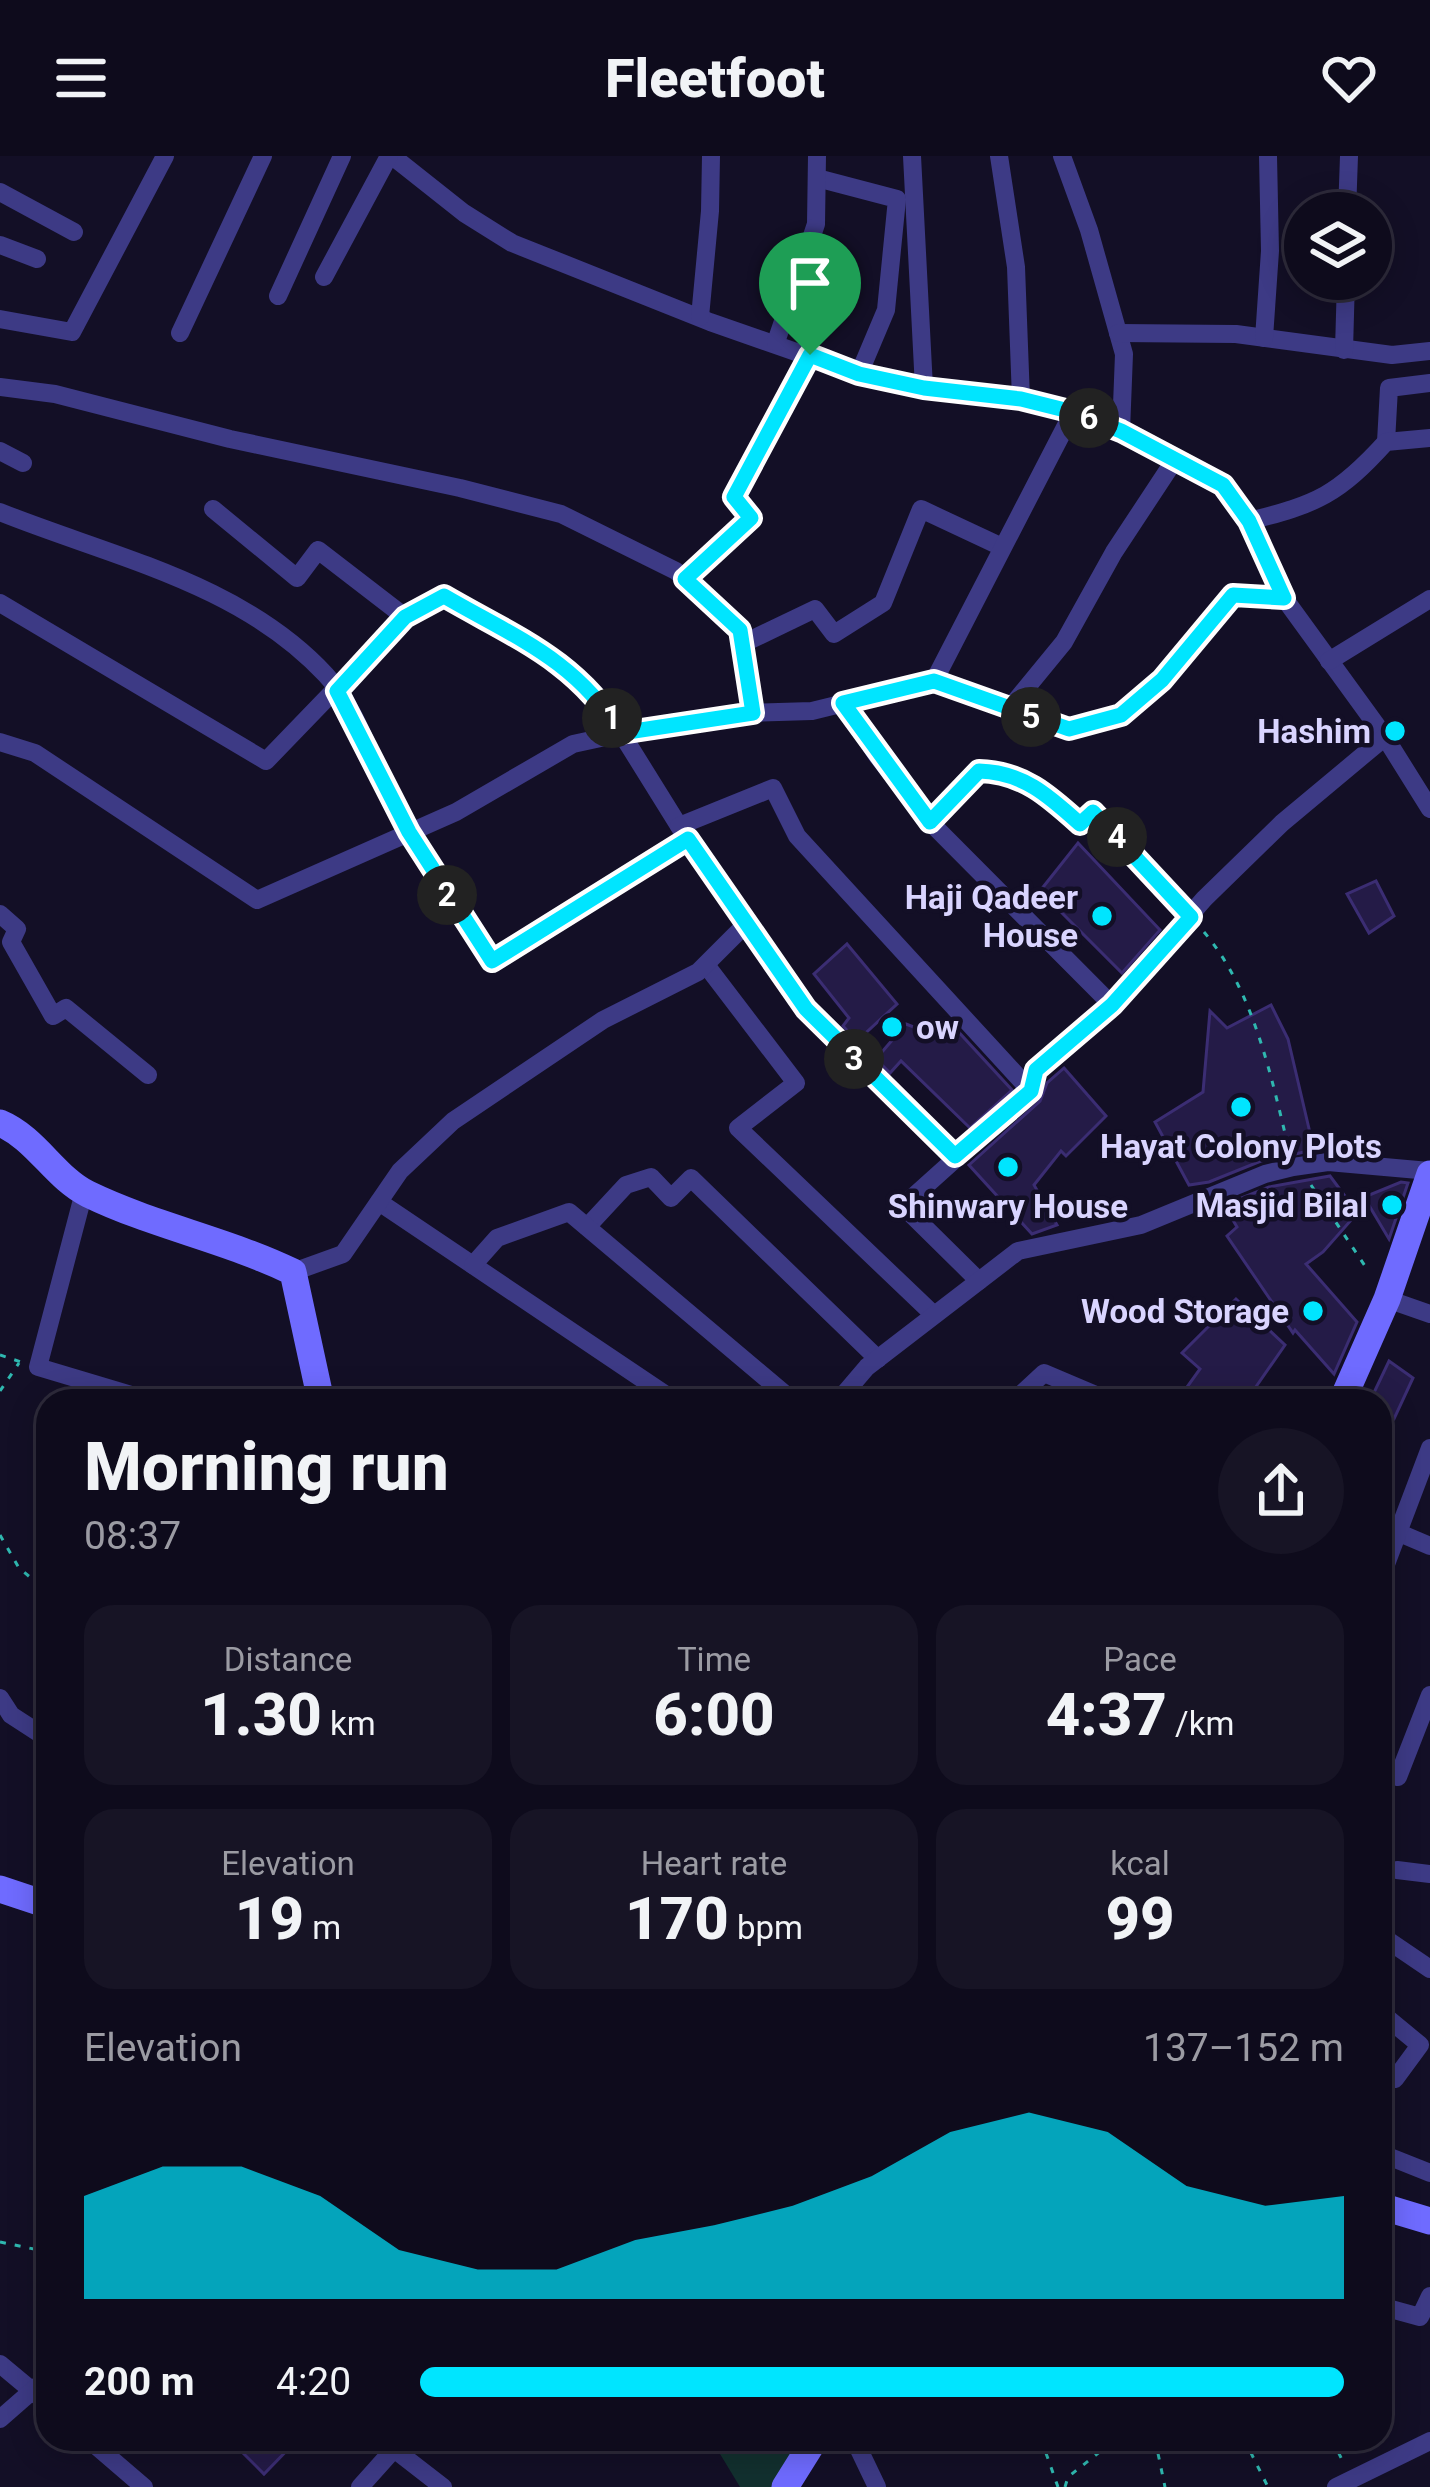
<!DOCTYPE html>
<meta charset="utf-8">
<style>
:root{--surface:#0e0b1c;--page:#171425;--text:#f1f3f6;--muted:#9b9ba3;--line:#2e2b3b;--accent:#00e5ff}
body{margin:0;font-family:Roboto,sans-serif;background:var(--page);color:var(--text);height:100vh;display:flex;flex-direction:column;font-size:45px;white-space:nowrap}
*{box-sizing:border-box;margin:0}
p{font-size:39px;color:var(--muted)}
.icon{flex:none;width:66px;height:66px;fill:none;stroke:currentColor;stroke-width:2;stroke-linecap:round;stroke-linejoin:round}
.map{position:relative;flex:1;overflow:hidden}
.sheet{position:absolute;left:36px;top:1233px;width:1356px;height:1062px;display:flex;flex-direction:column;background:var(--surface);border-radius:36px;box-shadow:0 6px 30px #0003,0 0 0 3px var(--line)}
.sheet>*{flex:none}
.buttons{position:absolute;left:1284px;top:36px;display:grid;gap:24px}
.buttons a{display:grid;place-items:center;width:108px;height:108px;border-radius:50%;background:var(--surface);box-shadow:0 6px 30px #0003,0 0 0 3px var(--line);font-size:60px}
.pin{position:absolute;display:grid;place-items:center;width:102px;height:102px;color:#fff;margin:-123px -51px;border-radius:50% 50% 50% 0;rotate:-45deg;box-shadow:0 0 12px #0007}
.pin .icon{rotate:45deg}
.km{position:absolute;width:60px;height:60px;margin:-30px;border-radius:50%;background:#222;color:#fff;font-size:33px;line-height:60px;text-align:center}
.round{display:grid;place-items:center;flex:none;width:126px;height:126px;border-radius:63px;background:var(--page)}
.overview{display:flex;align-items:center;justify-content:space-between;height:204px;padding:0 48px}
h1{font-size:66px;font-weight:800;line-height:90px}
.figures{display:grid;grid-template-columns:repeat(3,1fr);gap:18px;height:204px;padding:12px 48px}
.figures div{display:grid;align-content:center;border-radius:30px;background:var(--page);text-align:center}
.figures b{font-size:60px;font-weight:800}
.figures small{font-size:33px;font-weight:400}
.figures p{font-size:33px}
.chart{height:336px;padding:24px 48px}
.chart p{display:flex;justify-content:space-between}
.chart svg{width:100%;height:216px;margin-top:12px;fill:var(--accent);opacity:.7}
ul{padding:0 48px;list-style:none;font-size:39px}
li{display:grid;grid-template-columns:192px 144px 1fr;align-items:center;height:90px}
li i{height:30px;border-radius:15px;background:var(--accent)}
header{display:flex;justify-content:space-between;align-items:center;height:156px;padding:0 48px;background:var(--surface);font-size:54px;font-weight:800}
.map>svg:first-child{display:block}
.green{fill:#12302f}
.building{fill:#241b47;stroke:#3b2d73;stroke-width:3}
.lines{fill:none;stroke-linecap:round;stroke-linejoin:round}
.path{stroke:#2fb8b0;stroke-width:3;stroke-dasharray:6 9;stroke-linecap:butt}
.street{stroke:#3d3a85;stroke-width:18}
.secondary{stroke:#6f6bff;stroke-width:27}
.route-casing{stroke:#fff;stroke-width:24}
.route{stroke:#00e5ff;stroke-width:15}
.poi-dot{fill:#00e5ff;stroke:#130f26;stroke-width:4.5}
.labels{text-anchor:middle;stroke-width:9;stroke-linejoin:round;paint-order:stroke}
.poi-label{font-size:33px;font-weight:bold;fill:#d9d4ff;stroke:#130f26;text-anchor:end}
</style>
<header><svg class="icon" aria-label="menu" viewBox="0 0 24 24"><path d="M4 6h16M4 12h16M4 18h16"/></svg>Fleetfoot<svg class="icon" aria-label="heart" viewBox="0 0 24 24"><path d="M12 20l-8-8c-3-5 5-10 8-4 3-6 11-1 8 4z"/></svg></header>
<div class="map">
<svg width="1430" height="2331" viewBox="0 0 1430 2331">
<rect width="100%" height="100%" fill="#130f26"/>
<!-- green -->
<path class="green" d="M711,2283H801L773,2331H740Z"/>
<!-- building -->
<g class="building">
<path d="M1078,687L1160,774L1122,817L1040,735Z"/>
<path d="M1376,725L1394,760L1369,777L1347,738Z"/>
<path d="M847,788L897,848L857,885L843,870L849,862L814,818Z"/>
<path d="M1271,849L1288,883L1314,994L1261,1005L1209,1026L1189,1029L1155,966L1203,936L1210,855L1227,872Z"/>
<path d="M906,868L944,883L953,870L1012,934L970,972L901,905L890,917L876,903Z"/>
<path d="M1064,912L1106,960L1066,1000L1061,995L1034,1029L1057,1069L1032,1078L969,1009L1040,945L1047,927Z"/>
<path d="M1330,1020L1350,1047L1401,1026L1408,1027L1389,1083L1367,1046L1323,1096L1306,1108L1357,1166L1334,1218L1295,1174L1293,1177L1227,1080L1237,1071L1224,1049L1269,1031Z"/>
<path d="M1236,1143L1285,1189L1246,1245H1177L1200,1213L1182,1197Z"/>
<path d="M1389,1205L1413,1222L1394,1263L1380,1258V1245H1370Z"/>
<path d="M229,2283H298L264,2318Z"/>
</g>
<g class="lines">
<!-- path -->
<g class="path">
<path d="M1204,776C1254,835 1271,920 1289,994"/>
<path d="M1311,1029L1369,1116"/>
<path d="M0,1199L21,1206"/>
<path d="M0,1235L19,1207"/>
<path d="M0,1379L19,1412L48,1436"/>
<path d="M0,2086L48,2096"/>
<path d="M1041,2283L1058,2331"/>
<path d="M1155,2283L1165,2331"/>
<path d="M1244,2283L1268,2331"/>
<path d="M1332,2283L1344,2308"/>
<path d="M1065,2331L1068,2321L1116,2283"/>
</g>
<!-- street -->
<g class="street">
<path d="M392,0L464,57L512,87L710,166L859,218L958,238L1021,243L1073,256L1121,275L1224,329L1249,365L1284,442L1385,581L1430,653"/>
<path d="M912,0L924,232"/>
<path d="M999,0L1016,111L1021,243"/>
<path d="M1062,0L1089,74L1124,198L1121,275"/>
<path d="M817,22L897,43L886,154L859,218"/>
<path d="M0,36L74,76"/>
<path d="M1347,57L1349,0"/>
<path d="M0,89L37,103"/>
<path d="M324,121L389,0"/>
<path d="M278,140L342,0"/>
<path d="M700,161L710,55L711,0"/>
<path d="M0,163L72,176L165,0"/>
<path d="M180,177L263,0"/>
<path d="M1118,177L1236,178L1392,199L1430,195"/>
<path d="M1264,182L1270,95L1268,0"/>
<path d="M776,186L816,68L817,0"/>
<path d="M1344,194L1346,123"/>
<path d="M0,231L55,238L230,283L460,332L561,358L676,415L740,474L753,557"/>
<path d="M1386,286L1389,232L1430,227"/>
<path d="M0,295L23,307"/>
<path d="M213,353L297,422L318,394L405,461"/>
<path d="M0,356C112,401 241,427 326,519C356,551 371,602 390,641C420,698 455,752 492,805L688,683"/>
<path d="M1249,365C1317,348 1338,339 1386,286L1430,282"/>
<path d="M685,423L751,362L734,341L810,199"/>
<path d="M0,447L266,605L405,461L444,440L563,508L600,543L679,670L806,853L955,1000"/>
<path d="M742,488L815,453L834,478L883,447L921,353L1002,391"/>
<path d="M1329,505L1430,443"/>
<path d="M934,525L1073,256"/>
<path d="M843,547L878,601L930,666L1112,849"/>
<path d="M1009,553L1064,486L1114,396L1174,305"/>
<path d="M0,586L35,597L257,744L456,656L573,588L656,570L744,557L812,555L934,525L1069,573L1121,559L1162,525L1233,439L1284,442"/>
<path d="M930,666L979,615C1023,616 1049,639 1080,668L1093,656L1191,761"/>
<path d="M679,670L773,632L797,680L1031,935"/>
<path d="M0,758L17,773L11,786L53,860L66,852L148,919"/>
<path d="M706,809L796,927L738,972L934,1159"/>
<path d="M84,1036L38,1211L145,1243"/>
<path d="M379,1046L675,1245"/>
<path d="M587,1071L626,1029L651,1021L671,1042L691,1022L878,1203"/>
<path d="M473,1109L497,1082L569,1056L793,1245"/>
<path d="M293,1116L343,1098L400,1015L453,965L603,864L698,816L745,769"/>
<path d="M979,1125L903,1050L1031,935L1037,914L1112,849L1204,743L1282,667L1385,581"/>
<path d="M1387,1143L1430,1158"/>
<path d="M838,1245L867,1211L1018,1095L1141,1069L1265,1018L1293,1011L1328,1006L1430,1015"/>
<path d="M1014,1245L1044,1217L1110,1245"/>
<path d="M1397,1376L1430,1390"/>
<path d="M1380,1424L1430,1292"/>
<path d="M0,1542L11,1559L48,1583"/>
<path d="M1398,1621L1430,1539"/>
<path d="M1397,1714L1430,1718"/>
<path d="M1380,1779L1430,1813"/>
<path d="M1380,1856L1420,1889L1395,1923"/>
<path d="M1380,1997L1430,2017"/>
<path d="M1380,2150L1420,2161L1430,2140"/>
<path d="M0,2208L48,2248"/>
<path d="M0,2263L48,2221"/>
<path d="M88,2283L144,2331"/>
<path d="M381,2283L443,2331"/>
<path d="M854,2283L877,2331"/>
<path d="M360,2331L394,2293"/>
<path d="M1336,2331L1430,2285"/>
</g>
<!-- secondary -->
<g class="secondary">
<path d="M0,967C36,982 55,1022 88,1038C154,1070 227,1084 293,1116L321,1245"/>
<path d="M1342,1245L1387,1143L1430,1018"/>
<path d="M0,1733L48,1749"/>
<path d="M1380,2050L1430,2065"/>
<path d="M785,2331L815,2283"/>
</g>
</g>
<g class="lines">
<defs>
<path id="route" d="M810,199L859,218L924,232L1021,243L1073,256L1121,275L1223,329L1249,365L1284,442L1233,439L1162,524L1121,559L1069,573L934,525L843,547L930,666L979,615C1023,616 1049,640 1080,668L1093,656L1191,761L1112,849L1036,914L1031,935L955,1000L806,853L688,683L492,805L409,676L337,535L405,461L444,440C516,482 575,503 621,577L753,557L740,474L685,423L751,362L734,341Z"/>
</defs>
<!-- route casing -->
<use href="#route" class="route-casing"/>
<!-- route -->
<use href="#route" class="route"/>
</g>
<!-- markers -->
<g class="poi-dot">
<circle cx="1395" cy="575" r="12"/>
<circle cx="1102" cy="760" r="12"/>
<circle cx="892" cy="871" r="12"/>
<circle cx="1241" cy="951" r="12"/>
<circle cx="1008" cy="1011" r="12"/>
<circle cx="1392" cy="1049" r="12"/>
<circle cx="1313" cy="1155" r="12"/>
</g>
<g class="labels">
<!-- poi labels -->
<g class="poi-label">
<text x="1371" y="587">Hashim</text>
<text x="1078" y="753">Haji Qadeer<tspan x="1078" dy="38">House</tspan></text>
<text x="916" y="883" text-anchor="start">ow</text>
<text x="1241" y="1002" text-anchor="middle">Hayat Colony Plots</text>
<text x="1368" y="1061">Masjid Bilal</text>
<text x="1008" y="1062" text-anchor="middle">Shinwary House</text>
<text x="1289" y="1167">Wood Storage</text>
</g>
</g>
</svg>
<div class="buttons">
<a><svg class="icon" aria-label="layers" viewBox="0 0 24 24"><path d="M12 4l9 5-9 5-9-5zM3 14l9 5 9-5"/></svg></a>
</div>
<div class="pin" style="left:810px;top:199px;background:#1e9e55"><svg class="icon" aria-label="arrive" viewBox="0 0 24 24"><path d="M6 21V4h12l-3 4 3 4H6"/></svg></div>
<b class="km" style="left:612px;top:562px">1</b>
<b class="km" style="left:447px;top:739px">2</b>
<b class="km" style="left:854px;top:903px">3</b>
<b class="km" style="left:1117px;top:681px">4</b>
<b class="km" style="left:1031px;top:561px">5</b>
<b class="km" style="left:1089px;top:262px">6</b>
<section class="sheet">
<div class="overview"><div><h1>Morning run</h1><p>08:37</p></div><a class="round"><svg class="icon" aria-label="share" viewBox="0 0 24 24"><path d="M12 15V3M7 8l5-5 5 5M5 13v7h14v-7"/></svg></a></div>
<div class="figures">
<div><p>Distance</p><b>1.30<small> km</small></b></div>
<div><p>Time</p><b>6:00</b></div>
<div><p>Pace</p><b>4:37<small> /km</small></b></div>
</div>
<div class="figures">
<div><p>Elevation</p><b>19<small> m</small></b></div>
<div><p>Heart rate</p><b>170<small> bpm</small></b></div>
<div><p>kcal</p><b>99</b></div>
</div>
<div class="chart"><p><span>Elevation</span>137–152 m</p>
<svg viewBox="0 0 160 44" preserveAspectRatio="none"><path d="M0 44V23L10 17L20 17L30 23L40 34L50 38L60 38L70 32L80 29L90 25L100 19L110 10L120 6L130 10L140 21L150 25L160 23V44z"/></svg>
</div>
<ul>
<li><b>200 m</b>4:20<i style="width:100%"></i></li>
</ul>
</section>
</div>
